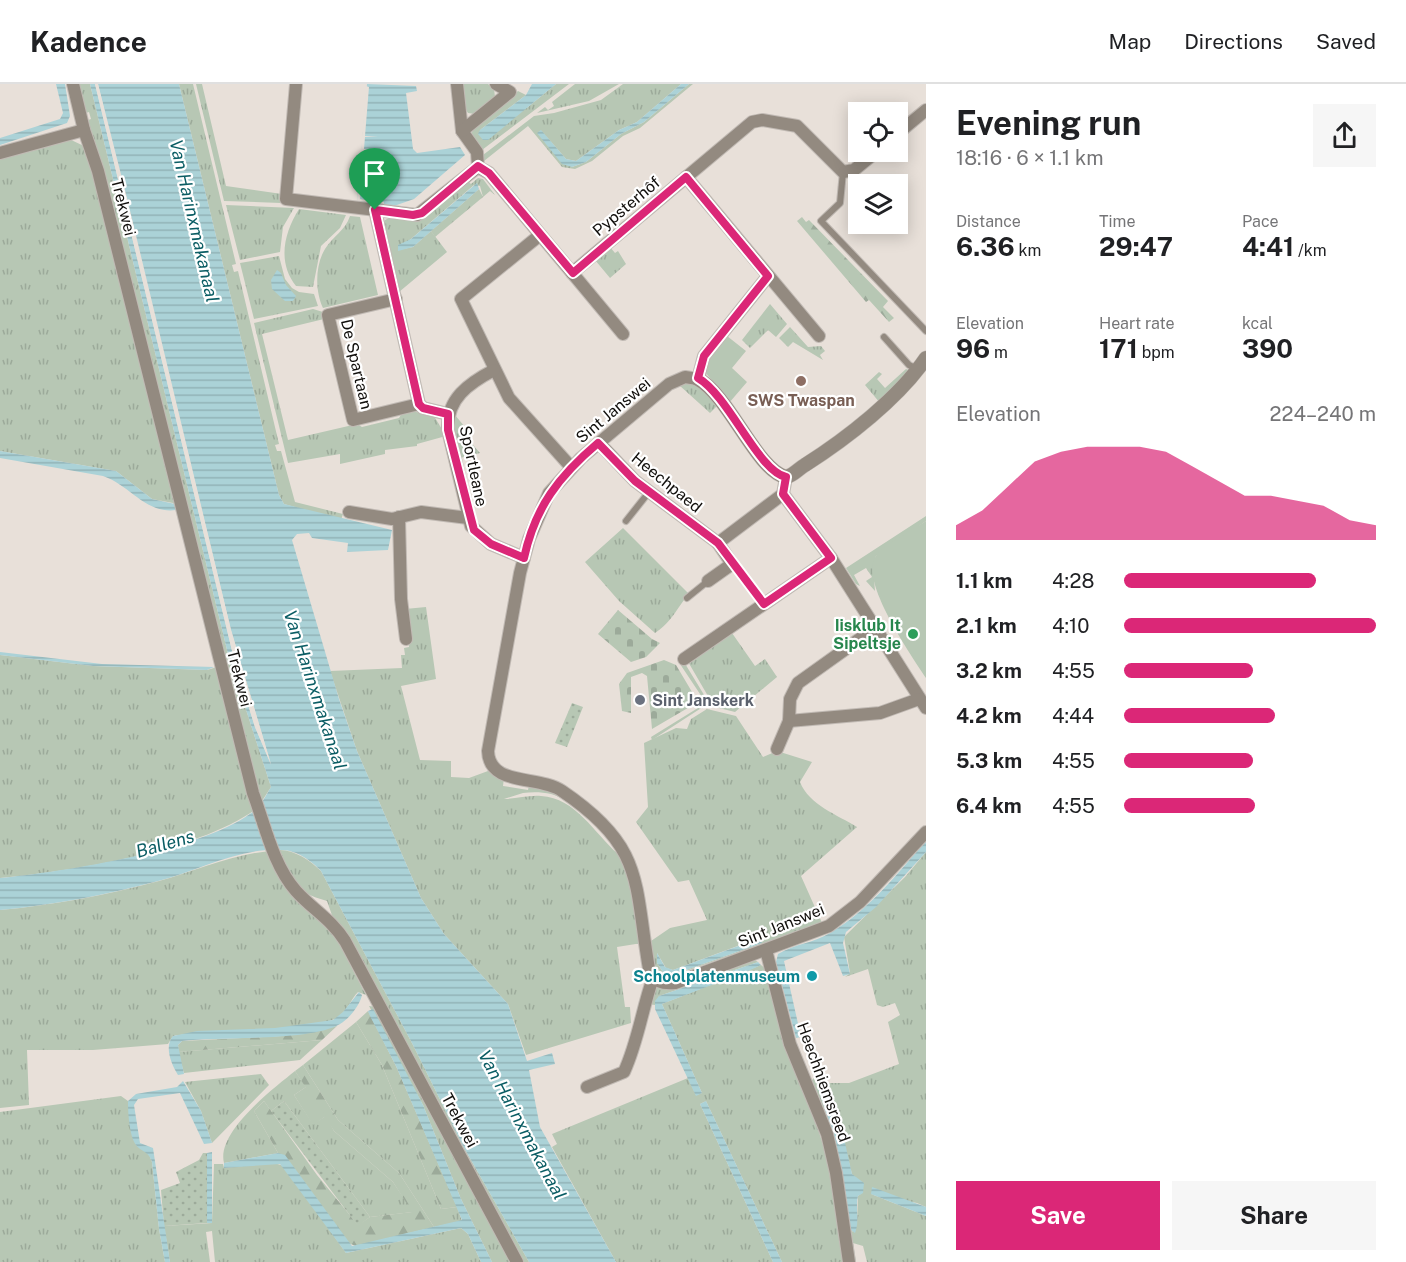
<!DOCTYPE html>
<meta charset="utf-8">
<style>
:root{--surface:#fff;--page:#f6f6f6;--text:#202124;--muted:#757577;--line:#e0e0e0;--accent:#db2777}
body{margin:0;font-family:"Public Sans",sans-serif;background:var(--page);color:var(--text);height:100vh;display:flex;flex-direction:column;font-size:22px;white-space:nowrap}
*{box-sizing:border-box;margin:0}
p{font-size:20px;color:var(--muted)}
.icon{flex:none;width:33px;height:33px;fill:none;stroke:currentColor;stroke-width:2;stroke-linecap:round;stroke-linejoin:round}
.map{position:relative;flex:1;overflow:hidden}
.sheet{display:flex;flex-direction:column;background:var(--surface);width:480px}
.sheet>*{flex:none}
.tools{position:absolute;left:848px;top:18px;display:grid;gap:12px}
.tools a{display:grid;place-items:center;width:60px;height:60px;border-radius:0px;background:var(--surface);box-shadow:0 3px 15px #0003;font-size:30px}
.pin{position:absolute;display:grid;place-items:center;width:51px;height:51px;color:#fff;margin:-62px -26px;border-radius:50% 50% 50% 0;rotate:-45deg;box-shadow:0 0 6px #0007}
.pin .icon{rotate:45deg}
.round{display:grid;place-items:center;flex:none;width:63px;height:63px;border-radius:0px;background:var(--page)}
.head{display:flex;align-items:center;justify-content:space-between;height:102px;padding:0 30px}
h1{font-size:33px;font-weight:700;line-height:45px}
.stats{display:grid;grid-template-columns:repeat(3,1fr);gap:9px;height:102px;padding:6px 30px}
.stats div{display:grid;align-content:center}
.stats b{font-size:26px;font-weight:700}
.stats small{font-size:16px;font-weight:400}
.stats p{font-size:16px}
.chart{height:168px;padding:12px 30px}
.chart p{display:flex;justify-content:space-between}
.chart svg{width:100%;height:108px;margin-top:6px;fill:var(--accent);opacity:.7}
.action{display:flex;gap:12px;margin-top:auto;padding:12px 30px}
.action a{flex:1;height:69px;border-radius:0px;background:var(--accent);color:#fff;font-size:24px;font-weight:700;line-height:69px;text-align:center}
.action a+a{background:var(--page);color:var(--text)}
ul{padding:0 30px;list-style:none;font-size:20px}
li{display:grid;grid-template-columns:96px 72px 1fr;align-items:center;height:45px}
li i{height:15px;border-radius:8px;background:var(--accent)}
header{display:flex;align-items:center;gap:36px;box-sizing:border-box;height:84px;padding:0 30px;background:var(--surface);border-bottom:2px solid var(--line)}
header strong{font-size:28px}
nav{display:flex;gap:33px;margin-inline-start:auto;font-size:21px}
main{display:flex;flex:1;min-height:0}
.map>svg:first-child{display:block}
.grass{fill:url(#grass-tufts);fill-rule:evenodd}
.forest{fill:url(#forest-firs)}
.cemetery{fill:url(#cemetery-stones)}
.park{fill:#b7c7b4}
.garden{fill:url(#garden-dots)}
.water{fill:url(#water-rules)}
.pier{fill:#e8e0d9}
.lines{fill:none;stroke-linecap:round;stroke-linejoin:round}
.service-casing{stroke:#c1bab4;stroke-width:8}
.minor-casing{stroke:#c1bab4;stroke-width:14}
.tertiary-casing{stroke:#c1bab4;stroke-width:15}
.service{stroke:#938a80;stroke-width:6}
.minor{stroke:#938a80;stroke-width:12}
.tertiary{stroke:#938a80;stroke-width:14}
.route-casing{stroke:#fff;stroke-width:12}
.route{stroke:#db2777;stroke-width:8}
.education-dot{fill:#8d6e63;stroke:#fff;stroke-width:2}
.leisure-dot{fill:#2e9e5b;stroke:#fff;stroke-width:2}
.worship-dot{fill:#6b7280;stroke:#fff;stroke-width:2}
.culture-dot{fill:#0f9aa8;stroke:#fff;stroke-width:2}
.labels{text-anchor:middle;stroke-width:4.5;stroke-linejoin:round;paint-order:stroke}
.street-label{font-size:16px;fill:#110f0c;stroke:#fff}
.education-label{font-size:16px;font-weight:bold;fill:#785e54;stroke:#fff}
.leisure-label{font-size:16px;font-weight:bold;fill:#27864d;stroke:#fff;text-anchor:end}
.worship-label{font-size:16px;font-weight:bold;fill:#5b616d;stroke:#fff;text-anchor:start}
.culture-label{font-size:16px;font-weight:bold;fill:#0d838f;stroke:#fff;text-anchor:end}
.water-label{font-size:18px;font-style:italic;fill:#0b5d64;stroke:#fff}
</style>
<header>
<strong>Kadence</strong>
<nav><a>Map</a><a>Directions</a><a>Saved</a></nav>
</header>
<main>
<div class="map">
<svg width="926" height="1178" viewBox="0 0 926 1178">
<defs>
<pattern id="grass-tufts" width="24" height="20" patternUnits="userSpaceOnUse" patternTransform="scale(1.5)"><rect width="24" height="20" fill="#b7c7b4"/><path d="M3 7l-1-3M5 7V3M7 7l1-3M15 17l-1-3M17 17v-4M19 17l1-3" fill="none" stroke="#9caa9a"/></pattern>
<pattern id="forest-firs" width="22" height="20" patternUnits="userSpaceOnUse" patternTransform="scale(1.5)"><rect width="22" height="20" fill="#b7c7b4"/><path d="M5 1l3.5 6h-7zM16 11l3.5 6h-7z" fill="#9caa9a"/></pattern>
<pattern id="cemetery-stones" width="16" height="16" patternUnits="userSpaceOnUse" patternTransform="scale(1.5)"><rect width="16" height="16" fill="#b7c7b4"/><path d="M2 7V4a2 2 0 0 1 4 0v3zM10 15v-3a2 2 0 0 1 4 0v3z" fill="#9caa9a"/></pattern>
<pattern id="garden-dots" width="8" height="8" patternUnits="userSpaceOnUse" patternTransform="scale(1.5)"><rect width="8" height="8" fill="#b7c7b4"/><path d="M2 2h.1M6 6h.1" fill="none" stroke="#9caa9a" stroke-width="1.8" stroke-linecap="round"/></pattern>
<pattern id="water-rules" width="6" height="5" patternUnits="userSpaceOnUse" patternTransform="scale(1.5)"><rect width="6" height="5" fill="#abd2d7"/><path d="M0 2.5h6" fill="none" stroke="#92b3b7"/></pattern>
</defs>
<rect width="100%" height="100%" fill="#e8e0d9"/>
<!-- grass -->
<g class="grass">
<path d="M76,0H90L228,570L271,703L260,720L85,37L91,35L89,28L86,29Z"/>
<path d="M179,0H193L236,180L232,181L234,188L238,187L279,360L275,361L277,367H281L295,418L343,430L341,436L284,420L279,411Z"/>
<path d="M196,0H202L226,102L282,110L281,119L224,117Z"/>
<path d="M461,0H488L494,5L495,13L475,30L468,29L464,23Z"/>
<path d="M556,0H569L482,66L471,51L474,42L518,7L526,11L480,46L528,23Z"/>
<path d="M575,0H619L589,17L537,29L545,23L548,26L554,22L552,18Z"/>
<path d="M623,0H681L637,38L619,46L576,77L566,75L541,46L572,83L586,78L621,50L644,38L689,0H693L640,44L623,52L592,77L575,85L562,83L528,42L484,77L483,71L534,32L554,29L601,16Z"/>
<path d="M67,54L86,63L96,87L178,423L173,419L152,415L116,387L0,367V73Z"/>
<path d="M478,94L483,95L495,111L490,107L483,113L480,102L474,101L398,166L413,163L431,147L447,168L399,208L383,140L385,136L391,133H423L468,97L471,100Z"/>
<path d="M226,121L294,124L283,143L280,168L240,176Z"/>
<path d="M299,125L346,131L340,144L321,162L313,203L296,202C277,178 284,149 299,125Z"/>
<path d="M350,132L360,133L378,211L323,224C315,207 315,181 325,165C333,152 345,147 350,132Z"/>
<path d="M610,163L615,169L618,167L626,180L610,194L595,176Z"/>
<path d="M279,172L285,195L292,204L299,208L314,210L318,222L254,235L240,179Z"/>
<path d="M770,220L787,240L776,253L768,246L750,264L742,256Z"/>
<path d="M313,225L323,228L324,235L262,250L288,356L357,340L362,343L399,334L402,329L412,327L434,332L446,352L417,360V362L385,366V370L340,380V370L288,379L254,239Z"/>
<path d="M790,243L808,263L821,262L825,267L820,271L823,276L793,258L788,263L779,254Z"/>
<path d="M906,285L911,287L880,319L865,301L879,288L882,290L877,295L885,304Z"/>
<path d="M686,297L700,301L718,321L710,329L679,301Z"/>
<path d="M455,331L465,343L461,347L480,369L460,374L454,347Z"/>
<path d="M926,432V437L876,472L873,482L875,507L866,497L872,493L866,484L854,491L860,502L856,500L846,484Z"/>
<path d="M623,444L689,510C675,526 673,537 655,549L619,517L585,478Z"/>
<path d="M426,523L436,595L401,602L420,676L451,677V693L469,694L488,687L504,694L503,702L528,706L529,701L553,707L554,705C587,722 623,758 633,794C639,815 639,838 642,859L617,863L625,923H630L631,939L526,971L508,920L444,850L421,814L357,667L330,587L402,584L401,571H405L404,564L409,563L405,525ZM523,709C532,708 542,708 551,710C575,717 609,747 618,770C594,749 576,714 541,712C528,711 516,715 504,715Z"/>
<path d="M726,549H732L755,582L765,575L777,593L735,628L719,624L712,619L687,576Z"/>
<path d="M0,571L93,582L207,586L217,583L255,726C194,768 74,787 0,794Z"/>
<path d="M684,578L709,619L652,656L651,653L706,619L680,580Z"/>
<path d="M707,625L736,632L763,673L777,667L812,678L800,698C809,721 838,731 857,743L801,792L822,839L669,893C651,888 653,872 651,857L670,844L707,836L689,796L678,798L636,738L648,723L644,659L676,644L687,645L691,635ZM759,854L762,859L675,890L663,888L657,879V869L666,884L673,886Z"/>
<path d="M278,766C293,765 310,776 321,787L413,961L463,1062L529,1178H520L334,837L327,817C291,807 294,797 278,766Z"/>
<path d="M271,767L329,840L366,911L358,908C351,915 347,927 338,933C317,948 206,946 173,952L168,960L93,966H27L29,1021L0,1024V826C54,821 107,811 159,797C197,787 232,770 271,767Z"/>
<path d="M926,768V1123L917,1119L871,1110L926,1132V1178H867L863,1162L853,1159L856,1178H851L810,998L816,992L843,1096L852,1148L857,1139L858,1112L863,1108L852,1090L833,1017L824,999H849L899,980L888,938L900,931L895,919L883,923L877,921L868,885L845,893L850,889L844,853L905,793Z"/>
<path d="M753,875L758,878L659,912L655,921L648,920L657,904Z"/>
<path d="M761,881L768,887L831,1086L846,1178H782L706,1017L700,1020L773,1178H616L552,1063L557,1060L552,1050L688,994L696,1011L702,1009L662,920Z"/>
<path d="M369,922L376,923L515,1178H492L461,1115L423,1021Z"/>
<path d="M356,938L382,981L441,1125L457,1123L462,1137L434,1143L399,1089L338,1036L303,981Z"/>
<path d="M322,956L300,976L184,989L178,968Z"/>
<path d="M295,987L306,1003L294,1011L313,1040L326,1032L334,1047L393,1098L413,1128L370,1133L284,1017L271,1027L264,1017L254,1027L278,1069L224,1079C216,1048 274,1004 295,987Z"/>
<path d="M261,990L269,1001L212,1059L201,1027L185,998Z"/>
<path d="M121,1012L128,1017L136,1061L149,1070L152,1078L159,1145L165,1178H0V1028Z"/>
<path d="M274,1079L284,1082L346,1169L461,1144L468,1150L481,1178H215L212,1147L206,1148L210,1178H170L164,1142L212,1139L214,1080H223L224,1084Z"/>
</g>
<!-- forest -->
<g class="forest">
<path d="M479,105L483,113L435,153L431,147Z"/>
<path d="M802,133L806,138L809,136L888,217L883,223L894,234L889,238L869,216L866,218L797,137Z"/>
<path d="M368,927L396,982L457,1123L441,1125L382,981L356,938Z"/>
<path d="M337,942L322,956L179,968L178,961L182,957L282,952Z"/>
<path d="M303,981L338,1036L399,1089L434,1143L356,1162L348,1159L278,1069L254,1027L264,1017L317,1091L358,1141L370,1133L412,1128L393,1098L334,1047L295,987Z"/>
</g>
<!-- cemetery -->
<g class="cemetery">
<path d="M618,526L652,555L660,559L646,573L631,578L598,550Z"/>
<path d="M664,576L676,581L698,618L652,645L647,592L642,589L631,593V629L622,627L619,600L627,589Z"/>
</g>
<!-- park -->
<g class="park">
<path d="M727,252L746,267L732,284L747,298L729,319L706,289L708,276Z"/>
<path d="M926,437V594C912,572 858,496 876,472C882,463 915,444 926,437Z"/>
<path d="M306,1003L326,1032L313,1041L294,1011Z"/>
</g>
<!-- garden -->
<g class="garden">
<path d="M572,619L583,623L567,663L555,659Z"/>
<path d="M284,1017L370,1133L358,1142L271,1027Z"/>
<path d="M203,1069H207V1139L164,1142L161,1106L180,1099L176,1088L199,1076Z"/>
</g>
<!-- water -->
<g class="water">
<path d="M56,0H65L70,32L67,39L0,61V54L60,35L63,29Z"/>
<path d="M90,0H95L235,579L255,643L271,680L231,546L98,0H179L279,411L284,420L392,446L388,466L347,468L348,459L312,454L309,449L297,450L292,456L339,615L357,667L421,814L444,850L508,920L527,977L552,969L555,980L529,986L540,1043L616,1178H529L463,1062L413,961L321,787C312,777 296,766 282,766C240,763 198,787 158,797C106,811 53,821 0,826V794C62,788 210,765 255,726C262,720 266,711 271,703L228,570Z"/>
<path d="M367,0L416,2L417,7L406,9L413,65L417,69L460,63L465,71L414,115L394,122L357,117Z"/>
<path d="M532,0H556L488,56H483L478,50L480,46L526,11Z"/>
<path d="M681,0H689L644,38L621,50L586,78L572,83L562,80L537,49L541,46L566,75L576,77L619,46L637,38Z"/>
<path d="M477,99L479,105L413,163L398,167V161L411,155Z"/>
<path d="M277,186L281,189L286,201L296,212L293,217H285L272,205L271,196Z"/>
<path d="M0,367L116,387L152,415L175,420L176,426C145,430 130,401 103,392L0,374Z"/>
<path d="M0,568L102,580L214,583L207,586L93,582L0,571Z"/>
<path d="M926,757V768L876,823L846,848L843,859L850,890L843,892L830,859L784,877L801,953L796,954L776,878L778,870C794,860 814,859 830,849C867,828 898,789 926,757Z"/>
<path d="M760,854L762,859L675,890L663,888L657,879V869L665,883L673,886Z"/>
<path d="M758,878L761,881L748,887L662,920L702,1009L696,1012L655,925V917L659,912Z"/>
<path d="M359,908L362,911C360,921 349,935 340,940C310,958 220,952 182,957L178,961L184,990L178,991C171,980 164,962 173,952L197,947L275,944L333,936L343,928Z"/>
<path d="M373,925L423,1021L461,1115L492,1178H481L468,1150L461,1144L346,1169L280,1080L224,1084V1079L278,1069L285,1071L352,1162L462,1136L396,982L370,932L368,927Z"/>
<path d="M183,997L201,1027L212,1059L204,1060L180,1009L138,1015L134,1021L140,1059L153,1064L170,1178H165L159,1145L152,1078C149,1067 141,1068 136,1061C129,1051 128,1028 128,1017L136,1010L177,1003Z"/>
<path d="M824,999L841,1041L852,1090L864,1099L863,1109L858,1112C855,1124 860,1138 855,1149L851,1146C842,1097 835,1049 817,1002Z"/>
<path d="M706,1017L782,1178H773L700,1020Z"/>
<path d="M212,1068V1139H207V1069Z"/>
<path d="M872,1103L926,1123V1132L871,1110Z"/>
</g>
<!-- pier -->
<g class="pier">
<path d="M95,0H98L127,114L231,546L271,681L255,643L235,579Z"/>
<path d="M366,2L369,3L365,52L378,53H365L364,65L377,66H364L363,77L376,79L363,78L362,90L375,91H362L361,102L374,104L361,103L360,115L384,118V120L357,117Z"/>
</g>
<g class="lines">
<defs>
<g id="service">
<path d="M843,88L840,119L821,137L926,247"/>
<path d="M884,253L909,281L917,285"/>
<path d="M626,437L649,408"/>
<path d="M732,480L764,521"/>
<path d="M687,514L708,497"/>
</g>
<g id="minor">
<path d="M73,0L84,46L98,87L253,709C265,741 273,781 296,807C312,825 332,836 345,857L517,1178"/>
<path d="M296,0L286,115L417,131L478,83"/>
<path d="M457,0L462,47L477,68L478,83"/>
<path d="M462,47L510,8L496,0"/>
<path d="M897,50L926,26"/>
<path d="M0,69L84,46"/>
<path d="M478,83L489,89L623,250"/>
<path d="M686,93L819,252"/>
<path d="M375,126L419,320L423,324L448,330"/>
<path d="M540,151L461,215L509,314L571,383"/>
<path d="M572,189L752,38L762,36L797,42L843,88L854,86L876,68"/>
<path d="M768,192L704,272L698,295L685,293L669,300L581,374L549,409L529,455L520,489L488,667C489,703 539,691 562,707C645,763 634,798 649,885C654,898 662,900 675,899L829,842L860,818L926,748"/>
<path d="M396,215L328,231L353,336L419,320"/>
<path d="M494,286C469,299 446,315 448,346L471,442L491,460L524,474"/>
<path d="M599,359L635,397L718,459L783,410"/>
<path d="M786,393L783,410L831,474L926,624"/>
<path d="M349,428L392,435L421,428L468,434"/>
<path d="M399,433L401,515L406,555"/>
<path d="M708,497L732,480L718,459"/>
<path d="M684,575L831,474"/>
<path d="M789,637L880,629L919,615"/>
<path d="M777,665L789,637L790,615L798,599L875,544"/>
<path d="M766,866L790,960L827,1050L836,1089L849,1178"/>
<path d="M587,1003L624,988C638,958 642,925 653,894"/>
</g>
<path id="tertiary" d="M698,295C729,311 757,387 786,393C794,391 798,385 805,381C846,355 899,314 926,274"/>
</defs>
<!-- service casing -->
<use href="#service" class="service-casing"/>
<!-- minor casing -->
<use href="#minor" class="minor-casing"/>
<!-- tertiary casing -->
<use href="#tertiary" class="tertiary-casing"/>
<!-- service -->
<use href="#service" class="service"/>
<!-- minor -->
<use href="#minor" class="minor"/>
<!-- tertiary -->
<use href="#tertiary" class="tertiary"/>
</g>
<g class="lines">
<defs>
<path id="route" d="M478,82L489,89L573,189L686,93L768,192L704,272L698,294C729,312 758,387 786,393L783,410L831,474L764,520L718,459L635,397L598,359C559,392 535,423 524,474L491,460L474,446L448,346V330L423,324L419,320L375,126L413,131L422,129Z"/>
</defs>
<!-- route casing -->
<use href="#route" class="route-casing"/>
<!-- route -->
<use href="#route" class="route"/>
</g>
<!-- markers -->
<circle class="education-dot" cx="801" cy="297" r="6"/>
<circle class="leisure-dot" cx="913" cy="550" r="6"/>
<circle class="worship-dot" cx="640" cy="616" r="6"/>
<circle class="culture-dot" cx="812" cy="892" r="6"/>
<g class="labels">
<!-- street labels -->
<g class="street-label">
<text transform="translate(626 122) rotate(-40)" y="6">Pypsterhôf</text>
<text transform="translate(124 123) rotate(76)" y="6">Trekwei</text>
<text transform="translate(357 280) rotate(77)" y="6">De Spartaan</text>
<text transform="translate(613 326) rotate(-40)" y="6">Sint Janswei</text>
<text transform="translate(474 382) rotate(78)" y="6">Sportleane</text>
<text transform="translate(667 398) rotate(39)" y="6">Heechpaed</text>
<text transform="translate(240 594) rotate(76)" y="6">Trekwei</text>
<text transform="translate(781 841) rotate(-22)" y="6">Sint Janswei</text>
<text transform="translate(824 998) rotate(70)" y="6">Heechhiemsreed</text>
<text transform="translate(460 1036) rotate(62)" y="6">Trekwei</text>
</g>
<!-- education labels -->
<g class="education-label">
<text x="801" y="322">SWS Twaspan</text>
</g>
<!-- leisure labels -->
<g class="leisure-label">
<text x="901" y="547">Iisklub It<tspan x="901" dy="18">Sipeltsje</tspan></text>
</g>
<!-- worship labels -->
<g class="worship-label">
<text x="652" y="622">Sint Janskerk</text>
</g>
<!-- culture labels -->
<g class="culture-label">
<text x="800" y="898">Schoolplatenmuseum</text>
</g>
<!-- water labels -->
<g class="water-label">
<text transform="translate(194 137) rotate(77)" y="6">Van Harinxmakanaal</text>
<text transform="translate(315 606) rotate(72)" y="6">Van Harinxmakanaal</text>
<text transform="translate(165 760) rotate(-16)" y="6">Ballens</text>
<text transform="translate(522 1041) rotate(62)" y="6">Van Harinxmakanaal</text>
</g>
</g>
</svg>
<div class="tools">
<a><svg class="icon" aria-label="locate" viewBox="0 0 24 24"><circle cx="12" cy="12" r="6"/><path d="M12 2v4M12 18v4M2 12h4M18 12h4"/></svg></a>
<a><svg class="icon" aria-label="layers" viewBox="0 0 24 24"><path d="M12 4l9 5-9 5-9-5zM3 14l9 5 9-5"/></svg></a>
</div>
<div class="pin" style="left:375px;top:126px;background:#1e9e55"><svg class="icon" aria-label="arrive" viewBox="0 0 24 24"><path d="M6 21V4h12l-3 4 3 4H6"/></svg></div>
</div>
<section class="sheet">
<div class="head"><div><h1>Evening run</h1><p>18:16 · 6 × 1.1 km</p></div><a class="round"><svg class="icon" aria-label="share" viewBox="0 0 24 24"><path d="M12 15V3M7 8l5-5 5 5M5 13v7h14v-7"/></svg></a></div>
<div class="stats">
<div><p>Distance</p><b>6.36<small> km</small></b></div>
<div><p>Time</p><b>29:47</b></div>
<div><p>Pace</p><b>4:41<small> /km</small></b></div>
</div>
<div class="stats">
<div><p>Elevation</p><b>96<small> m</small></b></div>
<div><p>Heart rate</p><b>171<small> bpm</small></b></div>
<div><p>kcal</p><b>390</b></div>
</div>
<div class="chart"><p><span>Elevation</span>224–240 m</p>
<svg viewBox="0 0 160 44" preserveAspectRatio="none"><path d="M0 44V38L10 32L20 22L30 12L40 8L50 6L60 6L70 6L80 8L90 14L100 20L110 26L120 26L130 28L140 30L150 36L160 38V44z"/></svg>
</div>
<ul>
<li><b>1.1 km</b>4:28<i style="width:76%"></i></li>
<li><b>2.1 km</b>4:10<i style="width:100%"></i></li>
<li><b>3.2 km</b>4:55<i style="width:51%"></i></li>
<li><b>4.2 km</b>4:44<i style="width:60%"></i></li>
<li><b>5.3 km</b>4:55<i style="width:51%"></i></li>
<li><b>6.4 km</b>4:55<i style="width:52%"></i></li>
</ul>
<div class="action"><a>Save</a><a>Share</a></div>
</section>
</main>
